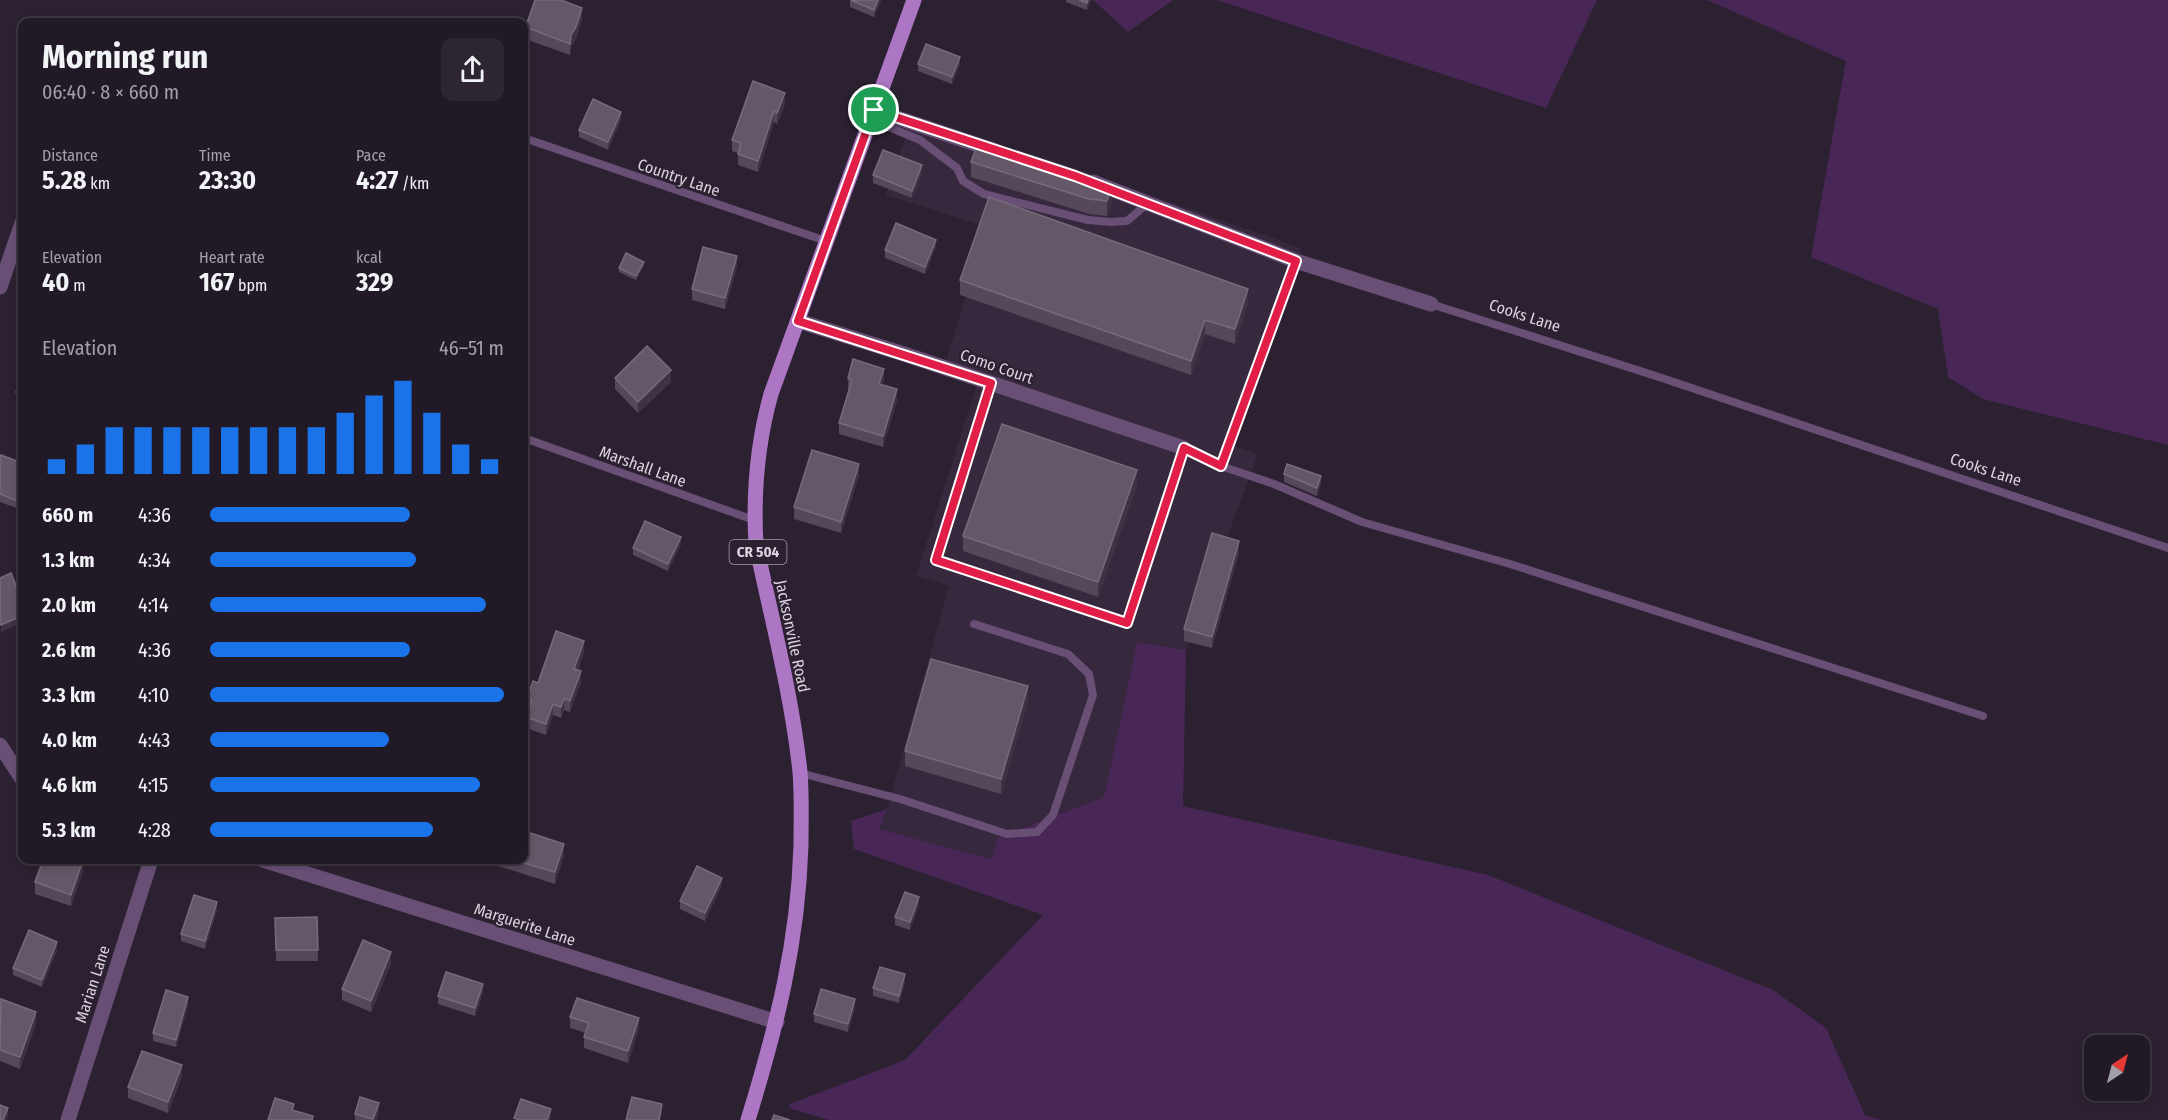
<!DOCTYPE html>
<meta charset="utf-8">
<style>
:root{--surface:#211925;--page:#2d2632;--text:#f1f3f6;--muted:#a2a0a7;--line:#3e3842;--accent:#1a73e8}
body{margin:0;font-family:"Fira Sans Condensed",sans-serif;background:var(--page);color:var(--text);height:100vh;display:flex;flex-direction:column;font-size:22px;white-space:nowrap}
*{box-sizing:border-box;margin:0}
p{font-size:20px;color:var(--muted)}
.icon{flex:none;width:33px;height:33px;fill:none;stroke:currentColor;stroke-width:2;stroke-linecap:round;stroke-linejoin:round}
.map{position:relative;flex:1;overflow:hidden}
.side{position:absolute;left:18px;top:18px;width:510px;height:846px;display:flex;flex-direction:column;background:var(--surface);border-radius:12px;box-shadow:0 3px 9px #0003,0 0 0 2px var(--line)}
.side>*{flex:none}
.needle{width:39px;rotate:36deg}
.tools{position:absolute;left:2084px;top:1035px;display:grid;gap:12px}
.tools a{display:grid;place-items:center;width:66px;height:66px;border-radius:12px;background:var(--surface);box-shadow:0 3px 9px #0003,0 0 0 2px var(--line);font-size:30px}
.pin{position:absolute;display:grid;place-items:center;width:51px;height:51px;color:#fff;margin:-26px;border:3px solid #fff;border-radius:50%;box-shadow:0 2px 6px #0007}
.round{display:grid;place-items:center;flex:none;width:63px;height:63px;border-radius:12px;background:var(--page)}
.summary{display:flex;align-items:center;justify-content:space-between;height:102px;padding:0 24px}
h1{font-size:33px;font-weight:700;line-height:45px}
.metrics{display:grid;grid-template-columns:repeat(3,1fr);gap:9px;height:102px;padding:6px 24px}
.metrics div{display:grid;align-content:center}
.metrics b{font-size:26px;font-weight:700}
.metrics small{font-size:16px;font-weight:400}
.metrics p{font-size:16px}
.chart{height:168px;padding:12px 24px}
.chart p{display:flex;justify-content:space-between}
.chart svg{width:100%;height:108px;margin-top:6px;stroke:var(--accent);stroke-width:6}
ul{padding:0 24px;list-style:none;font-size:20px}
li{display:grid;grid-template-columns:96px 72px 1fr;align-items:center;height:45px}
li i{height:15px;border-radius:8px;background:var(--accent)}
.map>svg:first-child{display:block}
.built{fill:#36283d}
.green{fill:#482756}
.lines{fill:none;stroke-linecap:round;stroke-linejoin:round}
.lane{stroke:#694f75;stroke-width:8}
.street{stroke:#694f75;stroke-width:15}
.primary{stroke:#ad76c5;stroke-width:15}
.wall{fill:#54485a}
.shaded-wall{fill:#3e3244}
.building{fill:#635768;stroke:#766b7b;stroke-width:1.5}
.route-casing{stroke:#fff;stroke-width:12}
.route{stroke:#e11d48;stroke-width:8}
.labels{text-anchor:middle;stroke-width:4.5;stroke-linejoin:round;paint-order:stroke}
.shield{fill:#2c2131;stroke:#a69eab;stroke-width:1.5}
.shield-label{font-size:15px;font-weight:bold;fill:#dbd3df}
.street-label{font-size:16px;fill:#dbd3df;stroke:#2c2131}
</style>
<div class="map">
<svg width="2168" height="1120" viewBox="0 0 2168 1120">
<rect width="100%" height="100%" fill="#2c2131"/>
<!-- built -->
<path class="built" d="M912,119L1048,159L1301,248L1234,446L1258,454L1186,650L1137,642L1104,797L998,836L991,859L878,829L887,809L949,586L916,576L978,381L943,371L987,227L886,195Z"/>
<!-- green -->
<g class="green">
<path d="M1093,0H1173L1128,32Z"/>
<path d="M1217,0H1597L1546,108Z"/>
<path d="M1707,0H2168V445L1983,399L1948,377L1938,309L1811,257L1846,61Z"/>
<path d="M1137,642L1186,650L1183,806L1488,875L1773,990L1826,1028L1865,1115L1881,1120H829L789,1108L790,1104L905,1060L1043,915L854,849L851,821L887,809L879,829L991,859L998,837L1104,797Z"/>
</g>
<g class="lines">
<!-- lane -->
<g class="lane">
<path d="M870,119L920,140L957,168L963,181L984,194L1088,220L1111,222L1127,221L1148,203"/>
<path d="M524,138L826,241"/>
<path d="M1431,304L1659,377L2168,548"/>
<path d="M991,383L936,560L1127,623L1184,448L1221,466L1274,484L1362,522L1510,564L1983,716"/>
<path d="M524,438L754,520"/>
<path d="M1221,466L1296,261"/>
<path d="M800,773L900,799L1007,834L1037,832L1053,815L1093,695L1089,674L1068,654L974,624"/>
</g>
<!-- street -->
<g class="street">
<path d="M874,110L996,151"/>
<path d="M1093,182L1296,261L1431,304"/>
<path d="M0,287L22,223"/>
<path d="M798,321L904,354L1184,448"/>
<path d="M0,745L22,779"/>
<path d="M263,860L777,1022"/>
<path d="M68,1120L151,860"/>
</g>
<!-- primary -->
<path class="primary" d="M748,1120C777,1025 798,944 801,845C801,821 802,796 800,772C792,696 772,620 756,545C753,493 757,444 771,394L914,0"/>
</g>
<!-- wall -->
<g class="wall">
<path d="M850,0H881L874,17L850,7Z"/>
<path d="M1066,0H1091L1087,10L1066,2Z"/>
<path d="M582,19L576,38L571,46L570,55L528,40L527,23Z"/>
<path d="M918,64H960L952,84L918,71Z"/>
<path d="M785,104L777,124L774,122L758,172L738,165V153L732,151V140Z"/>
<path d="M621,119L608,150L579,137V130Z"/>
<path d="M971,162L1112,201L1107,216L1089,214L971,177Z"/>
<path d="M922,173L912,198L873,183V175Z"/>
<path d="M936,247L925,274L885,258V250Z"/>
<path d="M644,265L636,280L619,272V268Z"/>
<path d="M737,267L725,309L692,300V289Z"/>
<path d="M960,280L1248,303L1235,344L1205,334L1191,375L960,295Z"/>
<path d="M615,378L671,382L638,413L615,389Z"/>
<path d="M848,378L884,380L882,385L897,400L883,447L839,434V423L849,390L848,389Z"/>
<path d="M22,381V407L16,403V392Z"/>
<path d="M0,459L22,475L21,480L22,481V510L0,502Z"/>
<path d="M1284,474L1321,483L1317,496L1284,482Z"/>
<path d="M859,475L841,533L794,519V507Z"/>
<path d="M1137,485L1098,597L963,551V536Z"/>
<path d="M681,544L668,571L633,555V548Z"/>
<path d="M1239,552L1212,648L1184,641V629Z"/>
<path d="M584,652L578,670L581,682L570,712L564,710L561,718L553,715L546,735L526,728V717L528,710H527V699L538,683Z"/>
<path d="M1028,701L1001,794L905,766V751Z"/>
<path d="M564,855L555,884L495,865V860H524Z"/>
<path d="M83,871L71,906L35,894V882Z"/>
<path d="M722,885L705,921L680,909V901Z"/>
<path d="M919,905L910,930L895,925V917Z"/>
<path d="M217,910L205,949L181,941V934Z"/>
<path d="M317,917L318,961H276L275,918Z"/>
<path d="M57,950L42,987L13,975V968Z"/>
<path d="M391,963L371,1012L342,1000V989Z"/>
<path d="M905,982L899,1003L873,996V988Z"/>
<path d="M483,992L475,1016L438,1004V996Z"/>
<path d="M0,1001L36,1023L20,1069L0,1061Z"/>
<path d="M188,1005L176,1047L153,1041V1033Z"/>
<path d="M855,1007L848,1032L814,1022V1014Z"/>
<path d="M570,1017L639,1029L628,1063L584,1048V1037L586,1033L570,1028Z"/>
<path d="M182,1076L168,1113L128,1098V1087Z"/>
<path d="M379,1111L376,1120H355V1114Z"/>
</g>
<!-- shaded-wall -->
<g class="shaded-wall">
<path d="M878,0H881L874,17V10Z"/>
<path d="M1088,0H1091L1087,10V3Z"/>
<path d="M582,8V19L576,38L571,46L570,55L571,35Z"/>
<path d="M528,28V40L524,41V30Z"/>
<path d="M960,57V64L952,84V77Z"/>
<path d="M785,93V104L777,124V113Z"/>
<path d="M774,111V122L758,172V161Z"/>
<path d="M621,112V119L608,150V142Z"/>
<path d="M922,165V173L912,198V191Z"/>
<path d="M1112,186V201L1107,216V201Z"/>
<path d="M936,240V247L925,274V267Z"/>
<path d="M737,256V267L725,309V298Z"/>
<path d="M644,262V265L636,280V276Z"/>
<path d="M1248,289V303L1235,344V329Z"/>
<path d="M1205,320V334L1191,375V361Z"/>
<path d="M884,369V380L879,395V384Z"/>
<path d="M671,370V382L638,413V402Z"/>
<path d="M897,389V400L883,447V436Z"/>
<path d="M859,464V475L841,533V522Z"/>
<path d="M22,468V475L18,487V479Z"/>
<path d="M1137,470V485L1098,597V582Z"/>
<path d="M1321,476V483L1317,496V488Z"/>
<path d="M681,537V544L668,571V564Z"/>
<path d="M1239,541V552L1212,648V637Z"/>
<path d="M22,616V623L1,632V625Z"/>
<path d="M584,641V652L574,680V669Z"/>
<path d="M581,671V682L570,712V701Z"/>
<path d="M1028,686V701L1001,794V779Z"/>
<path d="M564,698V710L561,718V707Z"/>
<path d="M553,704V715L546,735V724Z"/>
<path d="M564,844V855L555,884V872Z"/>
<path d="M83,860V871L71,906V895Z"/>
<path d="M722,878V885L705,921V913Z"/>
<path d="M919,897V905L910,930V922Z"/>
<path d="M217,902V910L205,949V941Z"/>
<path d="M57,942V950L42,987V980Z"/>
<path d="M391,952V963L371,1012V1001Z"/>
<path d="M905,974V982L899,1003V996Z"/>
<path d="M483,984V992L475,1016V1008Z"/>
<path d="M188,997V1005L176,1047V1040Z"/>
<path d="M855,999V1007L848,1032V1024Z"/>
<path d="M36,1012V1023L20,1069V1057Z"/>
<path d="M639,1018V1029L628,1063V1051Z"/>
<path d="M182,1065V1076L168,1113V1102Z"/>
<path d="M379,1103V1111L376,1120H373Z"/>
<path d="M662,1104V1112L660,1120H659Z"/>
<path d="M8,1108V1116L6,1120H3Z"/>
<path d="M551,1109V1117L550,1120H547Z"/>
</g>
<!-- building -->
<g class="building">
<path d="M535,0H561L582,8L576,27L571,35L570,44L528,28L524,30V22H500L515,18L527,23Z"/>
<path d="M851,0H878L874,10Z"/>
<path d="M1079,0H1088L1087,3Z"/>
<path d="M926,44L960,57L952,77L918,64Z"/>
<path d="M753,81L785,93L777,113L774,111L758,161L738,154L741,143L732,140Z"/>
<path d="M593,99L621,112L608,142L579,130Z"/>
<path d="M979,140L1112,186L1107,201L1089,199L971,162Z"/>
<path d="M883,150L922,165L912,191L873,175Z"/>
<path d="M989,197L1248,289L1235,329L1205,320L1191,361L960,280Z"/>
<path d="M896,223L936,240L925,267L885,250Z"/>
<path d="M703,247L737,256L725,298L692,289Z"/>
<path d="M626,253L644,262L636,276L619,268Z"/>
<path d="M647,346L671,370L638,402L615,378Z"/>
<path d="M853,359L884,369L879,384L897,389L883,436L839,423L852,380L848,378Z"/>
<path d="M22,381V396L16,392Z"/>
<path d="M1002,424L1137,470L1098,582L963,536Z"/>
<path d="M812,450L859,464L841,522L794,507Z"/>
<path d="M1,455L22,463V468L18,479L22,481V503L0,494V459Z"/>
<path d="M1287,464L1321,476L1317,488L1284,474Z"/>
<path d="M645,521L681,537L668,564L633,548Z"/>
<path d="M1212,533L1239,541L1212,637L1184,629Z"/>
<path d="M11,573L22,601V616L1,625L0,621V578Z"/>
<path d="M556,631L584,641L574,669L581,671L570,701L564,698L561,707L553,704L546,724L526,717L532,700L527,699L533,681L538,683Z"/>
<path d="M931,659L1028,686L1001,779L905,751Z"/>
<path d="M524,831L564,844L555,872L514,860H524Z"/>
<path d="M43,860H83L71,895L35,882Z"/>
<path d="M697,866L722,878L705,913L680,901Z"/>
<path d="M905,892L919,897L910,922L895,917Z"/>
<path d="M194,895L217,902L205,941L181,934Z"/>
<path d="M317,917L318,950H276L275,918Z"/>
<path d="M29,930L57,942L42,980L13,968Z"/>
<path d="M363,940L391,952L371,1001L342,989Z"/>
<path d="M880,967L905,974L899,996L873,988Z"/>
<path d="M446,972L483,984L475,1008L438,996Z"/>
<path d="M821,989L855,999L848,1024L814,1014Z"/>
<path d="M166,990L188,997L176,1040L153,1033Z"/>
<path d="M577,998L639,1018L628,1051L584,1037L589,1023L570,1017Z"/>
<path d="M1,999L36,1012L20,1057L0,1050Z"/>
<path d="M142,1051L182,1065L168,1102L128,1087Z"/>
<path d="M360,1097L379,1103L373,1119L355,1114Z"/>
<path d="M632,1097L662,1104L659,1120H626Z"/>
<path d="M275,1098L294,1104L292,1110L313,1116L312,1120H268Z"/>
<path d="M521,1099L551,1109L547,1120H519L514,1118Z"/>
<path d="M0,1105L8,1108L3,1120H0Z"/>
<path d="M774,1115L790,1120H772Z"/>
</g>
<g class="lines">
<defs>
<path id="route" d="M874,110L1075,176L1296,261L1221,466L1184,448L1127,623L936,560L991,383L798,321Z"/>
</defs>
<!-- route casing -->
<use href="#route" class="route-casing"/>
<!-- route -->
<use href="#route" class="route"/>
</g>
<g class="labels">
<!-- shield labels -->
<rect class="shield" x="729.5" y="540" width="57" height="24" rx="4.5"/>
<g class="shield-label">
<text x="758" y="557">CR 504</text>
</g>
<!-- street labels -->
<g class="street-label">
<text transform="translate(679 177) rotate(19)" y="6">Country Lane</text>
<text transform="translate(1525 315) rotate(18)" y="6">Cooks Lane</text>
<text transform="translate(997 366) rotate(19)" y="6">Como Court</text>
<text transform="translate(643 466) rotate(20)" y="6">Marshall Lane</text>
<text transform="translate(1986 469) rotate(18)" y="6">Cooks Lane</text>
<text transform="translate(793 636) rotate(78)" y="6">Jacksonville Road</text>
<text transform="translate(525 924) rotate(18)" y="6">Marguerite Lane</text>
<text transform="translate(92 984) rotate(-72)" y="6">Marian Lane</text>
</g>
</g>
</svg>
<div class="tools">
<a><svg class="needle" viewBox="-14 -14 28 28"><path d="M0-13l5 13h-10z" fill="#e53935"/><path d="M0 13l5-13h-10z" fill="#a2a0a7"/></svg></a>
</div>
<div class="pin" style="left:874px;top:110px;background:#1e9e55"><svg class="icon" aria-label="arrive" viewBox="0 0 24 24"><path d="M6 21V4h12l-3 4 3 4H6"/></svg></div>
<section class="side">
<div class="summary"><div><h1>Morning run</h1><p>06:40 · 8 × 660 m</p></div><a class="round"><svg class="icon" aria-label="share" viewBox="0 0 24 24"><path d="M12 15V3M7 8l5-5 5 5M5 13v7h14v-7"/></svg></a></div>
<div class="metrics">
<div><p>Distance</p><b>5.28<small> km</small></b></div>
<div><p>Time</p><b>23:30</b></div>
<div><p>Pace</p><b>4:27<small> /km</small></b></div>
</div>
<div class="metrics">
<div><p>Elevation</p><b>40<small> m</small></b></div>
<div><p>Heart rate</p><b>167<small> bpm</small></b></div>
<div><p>kcal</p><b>329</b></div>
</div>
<div class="chart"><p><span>Elevation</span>46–51 m</p>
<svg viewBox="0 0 160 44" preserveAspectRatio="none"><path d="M5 44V38M15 44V32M25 44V25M35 44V25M45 44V25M55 44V25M65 44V25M75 44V25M85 44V25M95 44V25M105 44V19M115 44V12M125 44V6M135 44V19M145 44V32M155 44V38"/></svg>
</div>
<ul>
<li><b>660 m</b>4:36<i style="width:68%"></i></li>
<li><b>1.3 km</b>4:34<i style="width:70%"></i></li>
<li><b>2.0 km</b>4:14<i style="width:94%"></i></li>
<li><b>2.6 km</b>4:36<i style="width:68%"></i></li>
<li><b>3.3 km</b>4:10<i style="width:100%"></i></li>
<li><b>4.0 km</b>4:43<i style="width:61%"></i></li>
<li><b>4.6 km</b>4:15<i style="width:92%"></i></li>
<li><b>5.3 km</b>4:28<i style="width:76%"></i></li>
</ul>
</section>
</div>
